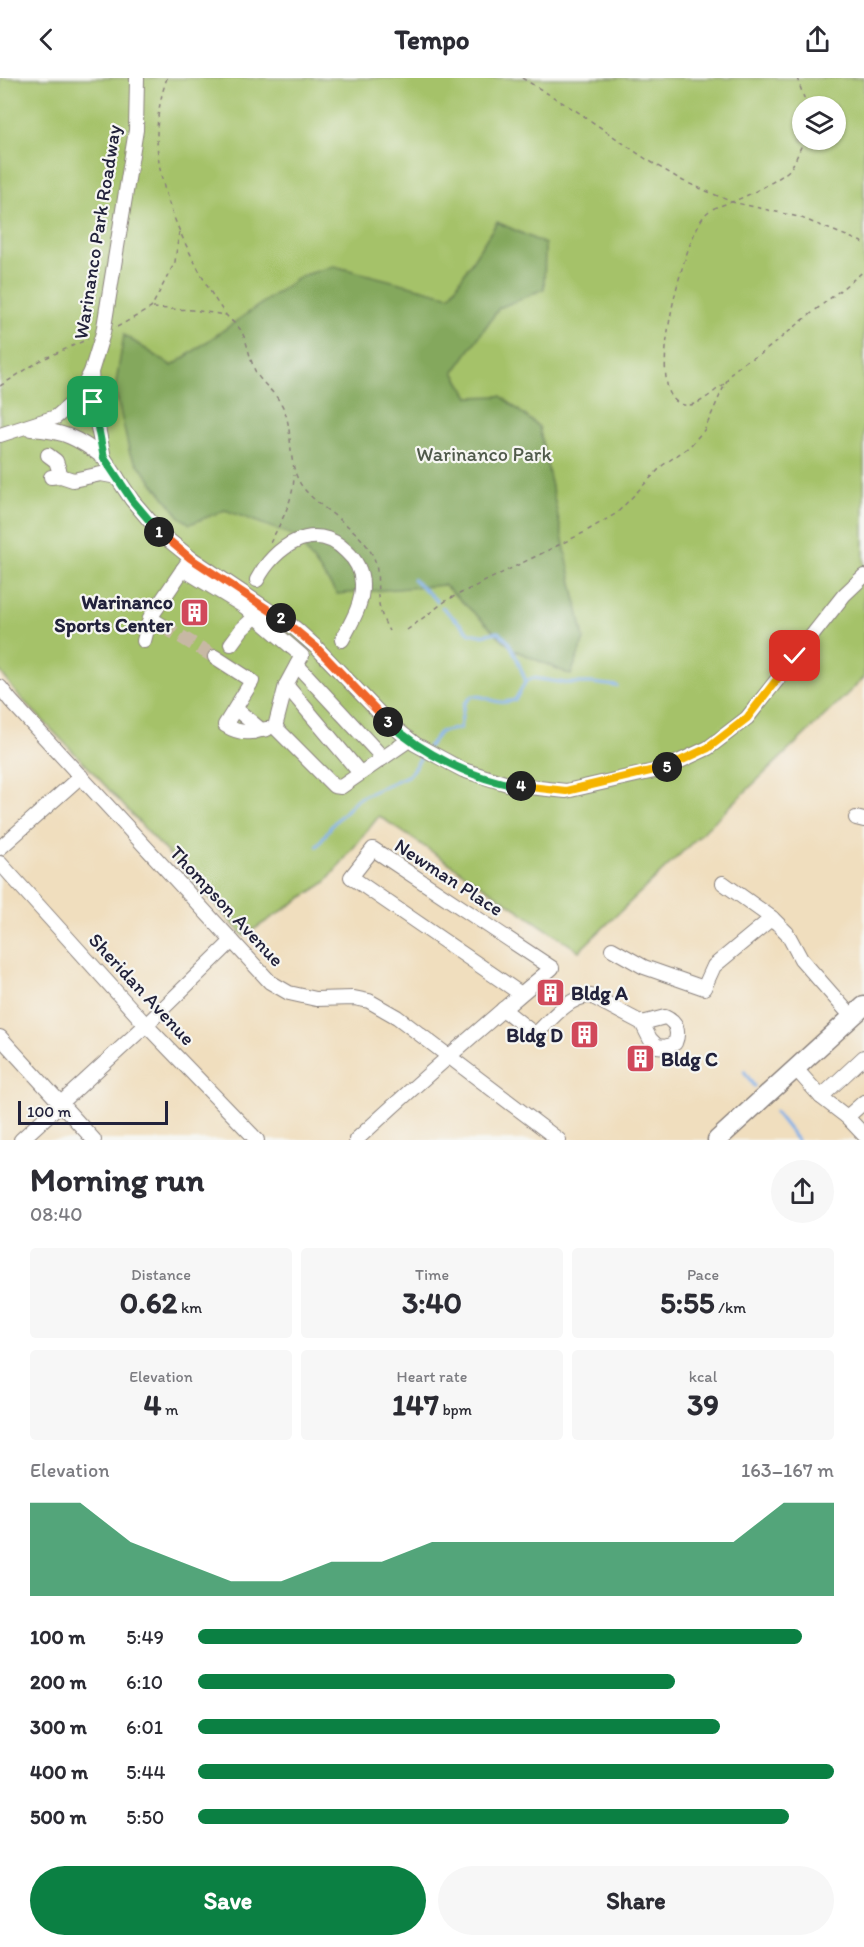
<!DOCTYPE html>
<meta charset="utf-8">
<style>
:root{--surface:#fff;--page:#f7f7f7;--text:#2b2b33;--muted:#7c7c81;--accent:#0b8043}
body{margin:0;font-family:Itim,sans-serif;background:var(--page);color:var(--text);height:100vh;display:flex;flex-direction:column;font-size:22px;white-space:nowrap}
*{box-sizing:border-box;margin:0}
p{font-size:20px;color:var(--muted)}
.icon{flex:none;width:33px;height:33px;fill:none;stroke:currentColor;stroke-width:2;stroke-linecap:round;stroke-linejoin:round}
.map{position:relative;height:1062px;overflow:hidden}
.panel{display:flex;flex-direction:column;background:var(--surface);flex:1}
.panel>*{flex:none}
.fabs{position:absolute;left:792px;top:18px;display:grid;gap:12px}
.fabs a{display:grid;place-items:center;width:54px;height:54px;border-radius:50%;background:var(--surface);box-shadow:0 2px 4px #0004;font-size:30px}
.scale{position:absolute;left:18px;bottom:15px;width:150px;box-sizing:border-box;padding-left:6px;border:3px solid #22223b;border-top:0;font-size:16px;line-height:21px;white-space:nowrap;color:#22223b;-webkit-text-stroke:4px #f6f6f2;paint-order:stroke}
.pin{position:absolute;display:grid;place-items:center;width:51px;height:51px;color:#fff;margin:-26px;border-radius:12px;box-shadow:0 3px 9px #0006}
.km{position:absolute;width:30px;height:30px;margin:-15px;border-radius:50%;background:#222;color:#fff;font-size:16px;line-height:30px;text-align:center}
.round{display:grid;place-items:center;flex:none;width:63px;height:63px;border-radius:32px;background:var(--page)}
.overview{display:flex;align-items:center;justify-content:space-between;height:102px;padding:0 30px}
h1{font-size:33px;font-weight:800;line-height:45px}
.stats{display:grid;grid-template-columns:repeat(3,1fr);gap:9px;height:102px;padding:6px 30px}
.stats div{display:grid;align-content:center;border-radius:6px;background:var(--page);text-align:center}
.stats b{font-size:30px;font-weight:800}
.stats small{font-size:16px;font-weight:400}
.stats p{font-size:16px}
.chart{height:168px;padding:12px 30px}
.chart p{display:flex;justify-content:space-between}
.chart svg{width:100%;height:108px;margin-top:6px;fill:var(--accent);opacity:.7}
.button{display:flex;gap:12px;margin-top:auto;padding:12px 30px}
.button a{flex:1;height:69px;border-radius:36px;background:var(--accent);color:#fff;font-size:24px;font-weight:800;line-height:69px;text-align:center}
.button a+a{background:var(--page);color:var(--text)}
ul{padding:0 30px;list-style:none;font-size:20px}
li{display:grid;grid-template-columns:96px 72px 1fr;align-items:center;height:45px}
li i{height:15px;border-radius:8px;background:var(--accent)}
header{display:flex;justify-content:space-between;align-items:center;height:78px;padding:0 30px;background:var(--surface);font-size:27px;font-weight:800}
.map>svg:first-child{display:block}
.green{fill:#a5c269;stroke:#647252;stroke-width:1.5;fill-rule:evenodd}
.forest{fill:#84a85d;stroke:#53654c;stroke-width:1.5}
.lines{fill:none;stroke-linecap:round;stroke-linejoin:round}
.stream{stroke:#7eafe9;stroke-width:3}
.minor-tunnel{stroke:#c7b8a4;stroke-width:14;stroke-dasharray:14 7;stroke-linecap:butt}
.minor-casing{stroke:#89807c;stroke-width:16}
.major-casing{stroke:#89807c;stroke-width:21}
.path{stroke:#89807c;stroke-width:1.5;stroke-dasharray:4.5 4.5;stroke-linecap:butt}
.minor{stroke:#fff;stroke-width:14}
.major{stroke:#fff;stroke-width:18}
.split-1-casing{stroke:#fff;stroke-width:12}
.split-2-casing{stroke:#fff;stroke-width:12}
.split-3-casing{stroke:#fff;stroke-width:12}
.split-4-casing{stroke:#fff;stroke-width:12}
.split-5-casing{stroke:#fff;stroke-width:12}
.split-6-casing{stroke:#fff;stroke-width:12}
.split-1{stroke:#22a559;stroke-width:8}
.split-2{stroke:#f0652b;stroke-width:8}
.split-3{stroke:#f0652b;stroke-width:8}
.split-4{stroke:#22a559;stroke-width:8}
.split-5{stroke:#f5b400;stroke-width:8}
.split-6{stroke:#f5b400;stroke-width:8}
.labels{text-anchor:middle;stroke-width:4.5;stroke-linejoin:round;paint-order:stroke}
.street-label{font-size:20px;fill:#22223b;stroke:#f6f6f2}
.park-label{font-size:20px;fill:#505a4b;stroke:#f6f6f2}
.poi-label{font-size:20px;font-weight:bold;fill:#22223b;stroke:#f6f6f2;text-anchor:end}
</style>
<header><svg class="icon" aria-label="back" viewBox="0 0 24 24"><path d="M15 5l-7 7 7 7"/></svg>Tempo<svg class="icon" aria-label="share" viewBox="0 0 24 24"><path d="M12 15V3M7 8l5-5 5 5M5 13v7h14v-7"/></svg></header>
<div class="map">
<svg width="864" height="1062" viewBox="0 0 864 1062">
<rect width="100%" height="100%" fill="#f6f6f2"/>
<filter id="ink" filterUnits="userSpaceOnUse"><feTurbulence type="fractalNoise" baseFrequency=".0167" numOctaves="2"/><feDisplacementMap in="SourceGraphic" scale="12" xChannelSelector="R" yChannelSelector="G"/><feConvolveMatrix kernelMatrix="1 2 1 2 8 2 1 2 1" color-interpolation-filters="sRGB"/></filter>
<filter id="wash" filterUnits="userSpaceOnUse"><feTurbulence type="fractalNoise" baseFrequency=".008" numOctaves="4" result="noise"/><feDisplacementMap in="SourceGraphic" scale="24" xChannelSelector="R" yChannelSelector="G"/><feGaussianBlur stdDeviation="1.35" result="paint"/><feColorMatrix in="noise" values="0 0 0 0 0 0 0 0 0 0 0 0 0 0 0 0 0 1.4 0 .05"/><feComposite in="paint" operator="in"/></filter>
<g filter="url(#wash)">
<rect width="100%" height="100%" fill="#f0debe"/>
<!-- green -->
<path class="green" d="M0,0H864V600L579,873L379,738L326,804L244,858L89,690L16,615L0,593ZM802,28H836V62H802Z"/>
<!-- forest -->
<path class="forest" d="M497,144L545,166L544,211L499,230L454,294L469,319L501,318L539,349L584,561L571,597L514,572L444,507L337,516L295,458L225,432L190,446L180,439L130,376L115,311L124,257L172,288L301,198L334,188L450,218Z"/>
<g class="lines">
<!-- stream -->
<g class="stream">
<path d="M413,501L437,523"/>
<path d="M442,529L470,555L481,557L498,554C514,565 518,586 526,603"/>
<path d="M428,669L440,654L460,650L464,626L472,618C492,617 492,629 515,622L526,603L533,600L565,605H592L617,608"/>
<path d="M317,768L333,746L357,721L409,697L425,674"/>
<path d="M744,993L754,1008"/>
<path d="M775,1034L797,1062"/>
</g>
</g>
</g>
<g filter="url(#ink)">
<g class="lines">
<!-- minor-tunnel -->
<path class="minor-tunnel" d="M163,548L215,579"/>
<defs>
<g id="minor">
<path d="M137,0L136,52L103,255L91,294L93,324L104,380L132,422L161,456L191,480L295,550L316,569L389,645L415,666L463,692L511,707L566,713L663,691L708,670L747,640L844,517L864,498"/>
<path d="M31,351C64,353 78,360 104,380"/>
<path d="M0,357L56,339L77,321L90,296"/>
<path d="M48,377L56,383L61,398"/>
<path d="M51,399L61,398L73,402L101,396L117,399"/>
<path d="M183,491L245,529L302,578"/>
<path d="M257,502C274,469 314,441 346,473C355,481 362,493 362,506C363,526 351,545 342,562"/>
<path d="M150,540L163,548"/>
<path d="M144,563L150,540L188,484"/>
<path d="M231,566L242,551L256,538"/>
<path d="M215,579L252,603L225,647C236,654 247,657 261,652"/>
<path d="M297,587L383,680"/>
<path d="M286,607L360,695"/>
<path d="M0,609L11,623L270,904L289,915L316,921L354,920L369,923L397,939L559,1062"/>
<path d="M236,631L261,652L267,651"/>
<path d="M275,649L334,708L341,709L409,662"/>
<path d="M275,649L286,607L300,581"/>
<path d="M856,740L864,742"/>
<path d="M0,770L81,698"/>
<path d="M0,785L146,947L257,1062"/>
<path d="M723,805L772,840L787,855L801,881L852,939"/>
<path d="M612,871L644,889L704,910L714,888L772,840"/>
<path d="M503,931L533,955L539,953C553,939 570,918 591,918L642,945L650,961L657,968L666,969L675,965C680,953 676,944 665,939L642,945"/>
<path d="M0,959L94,1062"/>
<path d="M796,991L821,1019L847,1039L864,1057"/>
<path d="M821,1019L864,979"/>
<path d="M847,1039L864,1024"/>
<path d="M21,1062L146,947L232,863"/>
<path d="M356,1062C420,1003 485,946 552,890L373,771L351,799L521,916"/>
</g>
<path id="major" d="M717,1062L864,928"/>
</defs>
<!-- minor casing -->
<use href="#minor" class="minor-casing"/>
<!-- major casing -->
<use href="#major" class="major-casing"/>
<!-- path -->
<g class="path">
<path d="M167,0C144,65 164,125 194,183C204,202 214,222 227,238C231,243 236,246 240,251C249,265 249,284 258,298C267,310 280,319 285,334C294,359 286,390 305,412C325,435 359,449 373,478C379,490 377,505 378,518C379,531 383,542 389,553"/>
<path d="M522,0L578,34L646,81L683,103L732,124L799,139L864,165"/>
<path d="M797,0L807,28"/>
<path d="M153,230L192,232L226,237"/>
<path d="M117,249L151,230L175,184L179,154"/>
<path d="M724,306C711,315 693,335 677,324C646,305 684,163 704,138C711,129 721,128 731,124C744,120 783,100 790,91C796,83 800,70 804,62"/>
<path d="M0,308L41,282L88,261"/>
<path d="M270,465C281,444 294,422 294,397"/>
<path d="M407,552L447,522L583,455L617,435L663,387L689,369L705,351L725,306L732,294L746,283L761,276L864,193"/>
</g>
<!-- minor -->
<use href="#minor" class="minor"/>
<!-- major -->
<use href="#major" class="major"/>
</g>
</g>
<g class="lines" filter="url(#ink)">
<defs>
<path id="split-1" d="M93,324L104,380L132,422L159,454"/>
<path id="split-2" d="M159,454L190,480L281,540"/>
<path id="split-3" d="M281,540L316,569L388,644"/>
<path id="split-4" d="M388,644C421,675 476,703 521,708"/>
<path id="split-5" d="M521,708L566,713L667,689"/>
<path id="split-6" d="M667,689L708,670L747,640L795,578"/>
</defs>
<!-- split-1 casing -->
<use href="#split-1" class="split-1-casing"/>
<!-- split-2 casing -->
<use href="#split-2" class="split-2-casing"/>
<!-- split-3 casing -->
<use href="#split-3" class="split-3-casing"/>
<!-- split-4 casing -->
<use href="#split-4" class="split-4-casing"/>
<!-- split-5 casing -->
<use href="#split-5" class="split-5-casing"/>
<!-- split-6 casing -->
<use href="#split-6" class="split-6-casing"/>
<!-- split-1 -->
<use href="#split-1" class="split-1"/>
<!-- split-2 -->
<use href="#split-2" class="split-2"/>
<!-- split-3 -->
<use href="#split-3" class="split-3"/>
<!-- split-4 -->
<use href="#split-4" class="split-4"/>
<!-- split-5 -->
<use href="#split-5" class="split-5"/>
<!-- split-6 -->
<use href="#split-6" class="split-6"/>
</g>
<!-- icons -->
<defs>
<symbol id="building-square" viewBox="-11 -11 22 22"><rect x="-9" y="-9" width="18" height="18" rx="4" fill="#d1495b" stroke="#f6f6f2"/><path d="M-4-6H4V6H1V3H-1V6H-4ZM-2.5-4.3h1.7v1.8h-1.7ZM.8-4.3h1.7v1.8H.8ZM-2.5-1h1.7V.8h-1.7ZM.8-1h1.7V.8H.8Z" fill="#fff"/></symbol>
</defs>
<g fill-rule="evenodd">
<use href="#building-square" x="178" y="518" width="33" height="33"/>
<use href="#building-square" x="534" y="898" width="33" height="33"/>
<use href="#building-square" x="568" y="940" width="33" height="33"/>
<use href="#building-square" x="624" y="964" width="33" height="33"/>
</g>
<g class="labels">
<!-- street labels -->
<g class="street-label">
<text transform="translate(97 154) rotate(-81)" y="7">Warinanco Park Roadway</text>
<text transform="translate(449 799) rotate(33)" y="7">Newman Place</text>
<text transform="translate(227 828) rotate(47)" y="7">Thompson Avenue</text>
<text transform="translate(142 911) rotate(47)" y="7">Sheridan Avenue</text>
</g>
<!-- park labels -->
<g class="park-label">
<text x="484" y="383">Warinanco Park</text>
</g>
<!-- poi labels -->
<g class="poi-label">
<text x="173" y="531">Warinanco<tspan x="173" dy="23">Sports Center</tspan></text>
<text x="571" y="922" text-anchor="start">Bldg A</text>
<text x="563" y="964">Bldg D</text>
<text x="661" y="988" text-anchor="start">Bldg C</text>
</g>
</g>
</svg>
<div class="fabs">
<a><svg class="icon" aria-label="layers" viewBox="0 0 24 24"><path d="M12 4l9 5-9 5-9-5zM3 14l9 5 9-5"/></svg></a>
</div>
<div class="scale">100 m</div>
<div class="pin" style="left:93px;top:324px;background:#1e9e55"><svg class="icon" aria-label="arrive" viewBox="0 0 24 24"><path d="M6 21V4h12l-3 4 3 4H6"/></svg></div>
<div class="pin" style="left:795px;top:578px;background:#d93025"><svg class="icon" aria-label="check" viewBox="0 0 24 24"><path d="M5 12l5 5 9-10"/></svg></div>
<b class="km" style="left:159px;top:454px">1</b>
<b class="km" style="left:281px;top:540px">2</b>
<b class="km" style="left:388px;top:644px">3</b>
<b class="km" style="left:521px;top:708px">4</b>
<b class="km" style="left:667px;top:689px">5</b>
</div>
<section class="panel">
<div class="overview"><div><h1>Morning run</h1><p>08:40</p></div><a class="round"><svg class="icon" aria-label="share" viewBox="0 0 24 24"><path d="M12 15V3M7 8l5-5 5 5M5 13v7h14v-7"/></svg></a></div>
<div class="stats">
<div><p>Distance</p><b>0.62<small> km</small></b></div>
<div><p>Time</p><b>3:40</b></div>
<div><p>Pace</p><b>5:55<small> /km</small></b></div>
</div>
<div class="stats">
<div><p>Elevation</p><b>4<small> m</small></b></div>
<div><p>Heart rate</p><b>147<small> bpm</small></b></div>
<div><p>kcal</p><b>39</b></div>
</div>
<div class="chart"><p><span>Elevation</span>163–167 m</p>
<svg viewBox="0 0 160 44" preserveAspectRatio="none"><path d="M0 44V6L10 6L20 22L30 30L40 38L50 38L60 30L70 30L80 22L90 22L100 22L110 22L120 22L130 22L140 22L150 6L160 6V44z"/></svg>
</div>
<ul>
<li><b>100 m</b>5:49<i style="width:95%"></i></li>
<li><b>200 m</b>6:10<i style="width:75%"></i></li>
<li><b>300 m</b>6:01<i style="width:82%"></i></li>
<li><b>400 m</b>5:44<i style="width:100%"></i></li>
<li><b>500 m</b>5:50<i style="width:93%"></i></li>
</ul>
<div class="button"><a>Save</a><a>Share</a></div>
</section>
